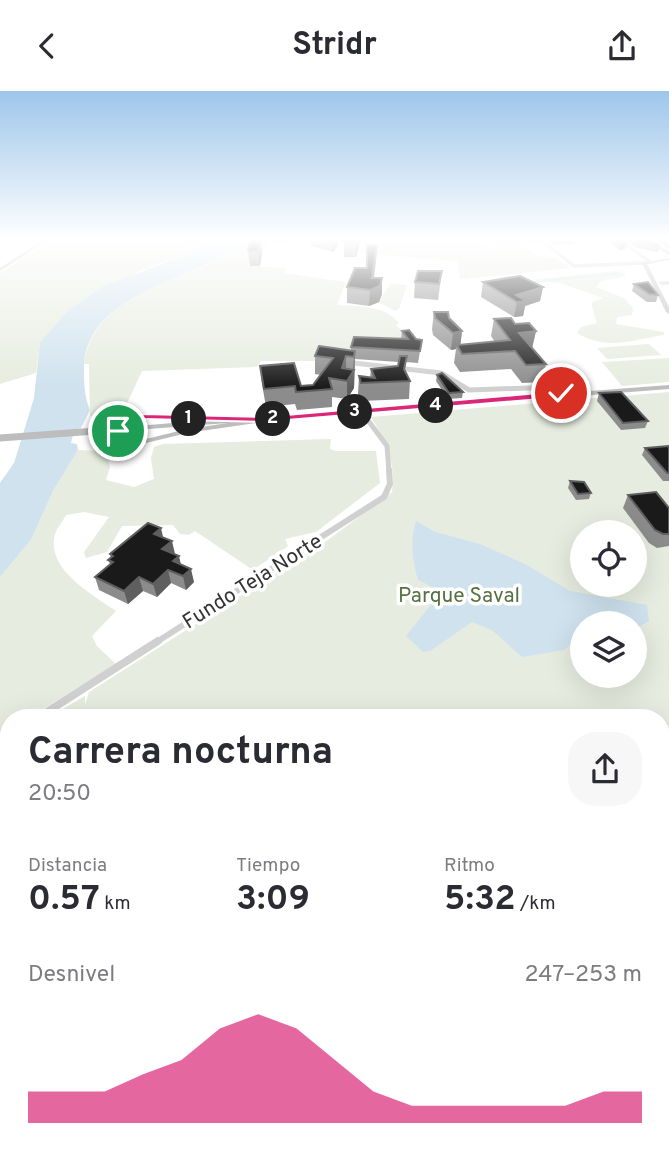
<!DOCTYPE html>
<html lang="es">
<meta charset="utf-8">
<style>
:root{--surface:#fff;--page:#f7f7f7;--text:#2b2b33;--muted:#7c7c81;--accent:#db2777}
body{margin:0;font-family:Overpass,sans-serif;background:var(--page);color:var(--text);height:100vh;display:flex;flex-direction:column;font-size:26px;white-space:nowrap}
*{box-sizing:border-box;margin:0}
p{font-size:23px;color:var(--muted)}
.icon{flex:none;width:38px;height:38px;fill:none;stroke:currentColor;stroke-width:2;stroke-linecap:round;stroke-linejoin:round}
.map{position:relative;flex:1;overflow:hidden}
.drawer{position:absolute;left:0px;top:618px;width:670px;height:450px;display:flex;flex-direction:column;background:var(--surface);border-radius:28px 28px 0 0;box-shadow:0 7px 28px #0002}
.drawer>*{flex:none}
.buttons{position:absolute;left:570px;top:429px;display:grid;gap:14px}
.buttons a{display:grid;place-items:center;width:77px;height:77px;border-radius:50%;background:var(--surface);box-shadow:0 7px 28px #0002;font-size:35px}
.pin{position:absolute;display:grid;place-items:center;width:60px;height:60px;color:#fff;margin:-30px;border:4px solid #fff;border-radius:50%;box-shadow:0 2px 7px #0007}
.km{position:absolute;width:35px;height:35px;margin:-18px;border-radius:50%;background:#222;color:#fff;font-size:19px;line-height:35px;text-align:center}
.round{display:grid;place-items:center;flex:none;width:74px;height:74px;border-radius:28px;background:var(--page)}
.head{display:flex;align-items:center;justify-content:space-between;height:119px;padding:0 28px}
h1{font-size:38px;font-weight:700;line-height:52px}
.stats{display:grid;grid-template-columns:repeat(3,1fr);gap:10px;height:119px;padding:7px 28px}
.stats div{display:grid;align-content:center}
.stats b{font-size:35px;font-weight:700}
.stats small{font-size:19px;font-weight:400}
.stats p{font-size:19px}
.chart{height:196px;padding:14px 28px}
.chart p{display:flex;justify-content:space-between}
.chart svg{width:100%;height:126px;margin-top:7px;fill:var(--accent);opacity:.7}
header{display:flex;justify-content:space-between;align-items:center;height:91px;padding:0 28px;background:var(--surface);font-size:32px;font-weight:700}
.map>svg:first-child{display:block}
.green{fill:#e6ecdf;fill-rule:evenodd}
.water{fill:#cfe2ee}
.lines{fill:none;stroke-linecap:round;stroke-linejoin:round}
.stream{stroke:#cfe2ee;stroke-width:2}
.street-far3{stroke:#d0d0d0;stroke-width:3.5}
.street-far2{stroke:#d0d0d0;stroke-width:5}
.street-far1{stroke:#d0d0d0;stroke-width:6}
.street{stroke:#d0d0d0;stroke-width:8}
.secondary{fill:#bdbdbd;fill-rule:evenodd}
.primary{fill:#ababab;fill-rule:evenodd}
.secondary-bridge{stroke:#bdbdbd;stroke-width:7}
.wall{fill:#8c8c8c}
.shaded-wall{fill:#5f5f5f}
.building{fill:#1a1a1a;stroke:#5f5f5f;stroke-width:2}
.route{fill:#db2777;stroke:#fff;stroke-width:2}
.labels{text-anchor:middle;stroke-width:7;stroke-linejoin:round;paint-order:stroke}
.street-label{font-size:21px;fill:#333;stroke:#fff}
.park-label{font-size:21px;fill:#56703f;stroke:#fff}
</style>
<header><svg class="icon" aria-label="back" viewBox="0 0 24 24"><path d="M15 5l-7 7 7 7"/></svg>Stridr<svg class="icon" aria-label="share" viewBox="0 0 24 24"><path d="M12 15V3M7 8l5-5 5 5M5 13v7h14v-7"/></svg></header>
<div class="map">
<svg width="669" height="1066" viewBox="0 0 669 1066">
<rect width="100%" height="100%" fill="#fff"/>
<!-- green -->
<g class="green">
<path d="M52,148H161L207,153L198,159L139,180L40,251L36,282L0,293V182Z"/>
<path d="M252,148H268L266,151H270L265,158L250,159L249,175L286,177L284,182L346,191L337,214C360,216 383,213 399,232L396,234L409,248L348,270H261L257,276L142,280L123,321L90,325L89,273H84C95,193 200,191 252,148Z"/>
<path d="M365,148H485L489,157L517,152L538,165L556,167L571,177L463,188H460L457,170L359,162Z"/>
<path d="M625,179L622,181L626,184C616,191 605,184 596,196L624,207L633,217L632,224L617,226L616,233L664,241V244C633,249 606,260 577,242L581,236L597,232L591,212L603,207L560,192L531,189Z"/>
<path d="M390,193L407,194L399,218L395,220L374,209H380Z"/>
<path d="M649,253L661,264L607,268L597,257Z"/>
<path d="M669,267V291L622,295L602,271Z"/>
<path d="M669,301V1066H0V658L9,654V1059H662V626H49L85,605V614L89,601L328,449L392,401C396,371 386,351 371,326ZM583,441H635V494H583ZM583,532H635V584H583Z"/>
<path d="M331,348L330,358L336,360H376L380,392L316,441L285,448L288,455L253,479L195,440L189,444L180,443L173,434L122,435L107,461L86,467L84,461L109,426L84,421L66,424C63,430 57,437 55,443C45,478 93,504 116,520L92,545L97,555L116,573L30,626H9V638L0,641V486L31,449L53,400L78,359L106,360L110,376L106,389L134,396L154,388L151,367L154,356L163,353Z"/>
</g>
<!-- water -->
<g class="water">
<path d="M161,148H252C200,190 81,198 84,282C84,296 85,307 90,319L81,337L74,339L71,352L77,353L78,359L53,400L31,449L0,486V392L14,372L34,307L40,251L69,219L102,196L198,159L207,153Z"/>
<path d="M416,430L435,441L480,453L525,473L570,500L647,514L649,530L635,538V532H583V543L564,559L522,566L492,539L472,531L430,560L423,561L406,545L438,505L433,496L418,489C412,468 410,451 416,430Z"/>
</g>
<g class="lines">
<!-- stream -->
<g class="stream">
<path d="M562,187L570,194"/>
<path d="M596,190L597,193"/>
<path d="M535,191L620,182"/>
</g>
<!-- street-far3 -->
<g class="street-far3">
<path d="M489,148L491,152L544,151L574,175L644,172"/>
<path d="M618,148L650,171"/>
<path d="M661,192H669"/>
</g>
<!-- street-far2 -->
<g class="street-far2">
<path d="M354,272L441,282L469,299L556,296"/>
<path d="M540,274L563,304"/>
<path d="M361,320L387,355L389,381"/>
</g>
<!-- street-far1 -->
<path class="street-far1" d="M155,552L384,406L390,393L389,379"/>
<!-- street -->
<g class="street">
<path d="M39,626L158,550"/>
<path d="M0,651L9,646"/>
</g>
<!-- secondary -->
<g class="secondary">
<path d="M45,148H50L0,180V177Z"/>
<path d="M669,167V169L647,173L669,216V223L666,221L642,172Z"/>
<path d="M669,294V298L266,329L263,331L187,342L142,353L117,348L114,340L123,330L143,323L247,326ZM144,327L209,329L125,336L127,332ZM228,332L187,338L142,349L123,345L122,340Z"/>
</g>
<!-- primary -->
<path class="primary" d="M641,148H647L669,160V164Z"/>
<!-- secondary-bridge -->
<path class="secondary-bridge" d="M0,347L123,338"/>
</g>
<!-- wall -->
<g class="wall">
<path d="M250,148H261L262,160L260,175H250L248,160Z"/>
<path d="M272,148H291L289,152L272,151Z"/>
<path d="M311,148H338V154L333,161L311,155Z"/>
<path d="M361,148L356,166H344V151Z"/>
<path d="M545,148H575L574,153L555,154Z"/>
<path d="M606,148H621L626,152L625,158L619,159Z"/>
<path d="M625,148H648L660,155L658,161L637,157Z"/>
<path d="M653,148H669V158Z"/>
<path d="M376,170L374,187L382,203L379,211L369,215L347,212V196L367,177Z"/>
<path d="M442,180L438,209L414,207L415,191Z"/>
<path d="M483,191L543,196L540,210L525,215L523,225L514,226L481,206Z"/>
<path d="M634,193L658,204L656,211H647L632,200Z"/>
<path d="M434,221L449,227L462,240L460,254L495,251L491,245L494,228L515,233L536,240L532,257L546,273L542,291L522,292L511,278L460,281L454,272L456,258L451,259L433,244L432,238Z"/>
<path d="M402,240L416,248L422,249L418,272L406,271L405,280L410,290L409,308L361,310L358,303L359,285L370,287L371,278L398,275L399,271L355,268L354,297L347,308L332,306V316L297,319L295,313L266,316L262,293L260,275L301,295L313,294L321,284L315,283V265L351,259V256L401,248Z"/>
<path d="M437,284L463,301L462,307L448,308L436,290Z"/>
<path d="M599,302L648,330L645,337L621,339L597,310Z"/>
<path d="M669,355V390H663L642,364L645,357Z"/>
<path d="M570,390L591,402L589,408L576,409L568,397Z"/>
<path d="M628,404L669,417V455L657,457L649,452L623,417Z"/>
<path d="M163,447L180,473L194,491L186,499L171,492L157,506L143,500L128,513L99,499L95,486L110,473L108,469L111,467L110,463Z"/>
</g>
<!-- shaded-wall -->
<g class="shaded-wall">
<path d="M260,148L262,160L260,175L258,160Z"/>
<path d="M333,148H338V154L333,161Z"/>
<path d="M357,148H361L356,166V151Z"/>
<path d="M626,152L625,158L619,159L621,153Z"/>
<path d="M377,155L376,170L372,198L382,187V203L379,211L369,215L370,199Z"/>
<path d="M543,196L540,210L525,215L523,225L514,226L517,211L516,204Z"/>
<path d="M462,240L460,258L457,254L456,258L451,259L453,242Z"/>
<path d="M536,240L532,257L519,242Z"/>
<path d="M355,260L354,297L347,308V290L353,280L354,266Z"/>
<path d="M346,265V283L342,277Z"/>
<path d="M161,437L164,450L154,443Z"/>
<path d="M172,450L175,463L162,458Z"/>
<path d="M179,465L182,478L176,483L173,470Z"/>
<path d="M191,478L194,491L186,499L183,485Z"/>
<path d="M168,479L171,492L157,506L153,493Z"/>
<path d="M139,486L143,500L128,513L124,500Z"/>
</g>
<!-- building -->
<g class="building">
<path d="M250,148H260L258,160H248Z"/>
<path d="M345,148H357L356,151H344Z"/>
<path d="M615,148H621L626,152L621,153Z"/>
<path d="M635,148H648L660,155L639,151Z"/>
<path d="M367,154L377,155L372,187H382L380,195L370,199L347,196L355,177H367Z"/>
<path d="M418,180H442L439,193L415,191Z"/>
<path d="M520,185L543,196L516,204L526,210L517,211L483,191Z"/>
<path d="M648,191L658,204L649,203L634,193Z"/>
<path d="M434,221H448L449,227L462,240L453,242L435,227Z"/>
<path d="M511,227L515,233L529,232L536,240L519,242L546,273L526,274L515,260L462,263L457,254L510,249L494,228Z"/>
<path d="M409,239L416,248L422,249L420,260L351,256L354,246L408,248L402,240Z"/>
<path d="M319,255L355,260L354,266L346,265L342,277L354,279L347,290L329,287L332,298L296,301L295,295L264,298L260,275L294,272L301,295L313,294L333,267L315,265Z"/>
<path d="M400,265H407L404,278L410,290L361,292L359,285L375,287L371,278L398,275Z"/>
<path d="M442,282L463,301L449,302L437,284Z"/>
<path d="M621,301L648,330L623,332L599,302Z"/>
<path d="M669,355V382H667L645,357Z"/>
<path d="M570,390L584,391L591,402L578,403Z"/>
<path d="M656,401L669,417V443H663L655,439L628,404Z"/>
<path d="M148,432L161,437L154,443L172,450L162,458L179,465L173,470L191,478L183,485L168,479L153,493L139,486L124,500L95,486L113,471L108,469L113,465L110,463Z"/>
</g>
<!-- sky -->
<linearGradient id="sky" x2="0" y2="1"><stop stop-color="#9ec6ea"/><stop offset="0.5" stop-color="#fff"/><stop offset="1" stop-color="#fff" stop-opacity="0"/></linearGradient>
<rect width="669" height="297" fill="url(#sky)"/>
<!-- route -->
<path class="route" d="M561,300L566,306L263,331L144,328L127,333L121,341L114,340L122,330L143,323L263,326Z"/>
<g class="labels">
<!-- street labels -->
<g class="street-label">
<text transform="translate(252 490) rotate(-32)" y="7">Fundo Teja Norte</text>
</g>
<!-- park labels -->
<g class="park-label">
<text x="459" y="511">Parque Saval</text>
</g>
</g>
</svg>
<div class="buttons">
<a><svg class="icon" aria-label="locate" viewBox="0 0 24 24"><circle cx="12" cy="12" r="6"/><path d="M12 2v4M12 18v4M2 12h4M18 12h4"/></svg></a>
<a><svg class="icon" aria-label="layers" viewBox="0 0 24 24"><path d="M12 4l9 5-9 5-9-5zM3 14l9 5 9-5"/></svg></a>
</div>
<div class="pin" style="left:118px;top:340px;background:#1e9e55"><svg class="icon" aria-label="arrive" viewBox="0 0 24 24"><path d="M6 21V4h12l-3 4 3 4H6"/></svg></div>
<div class="pin" style="left:561px;top:302px;background:#d93025"><svg class="icon" aria-label="check" viewBox="0 0 24 24"><path d="M5 12l5 5 9-10"/></svg></div>
<b class="km" style="left:189px;top:328px">1</b>
<b class="km" style="left:273px;top:328px">2</b>
<b class="km" style="left:355px;top:321px">3</b>
<b class="km" style="left:436px;top:315px">4</b>
<section class="drawer">
<div class="head"><div><h1>Carrera nocturna</h1><p>20:50</p></div><a class="round"><svg class="icon" aria-label="share" viewBox="0 0 24 24"><path d="M12 15V3M7 8l5-5 5 5M5 13v7h14v-7"/></svg></a></div>
<div class="stats">
<div><p>Distancia</p><b>0.57<small> km</small></b></div>
<div><p>Tiempo</p><b>3:09</b></div>
<div><p>Ritmo</p><b>5:32<small> /km</small></b></div>
</div>
<div class="chart"><p><span>Desnivel</span>247–253 m</p>
<svg viewBox="0 0 160 44" preserveAspectRatio="none"><path d="M0 44V33L10 33L20 33L30 27L40 22L50 11L60 6L70 11L80 22L90 33L100 38L110 38L120 38L130 38L140 38L150 33L160 33V44z"/></svg>
</div>
</section>
</div>
